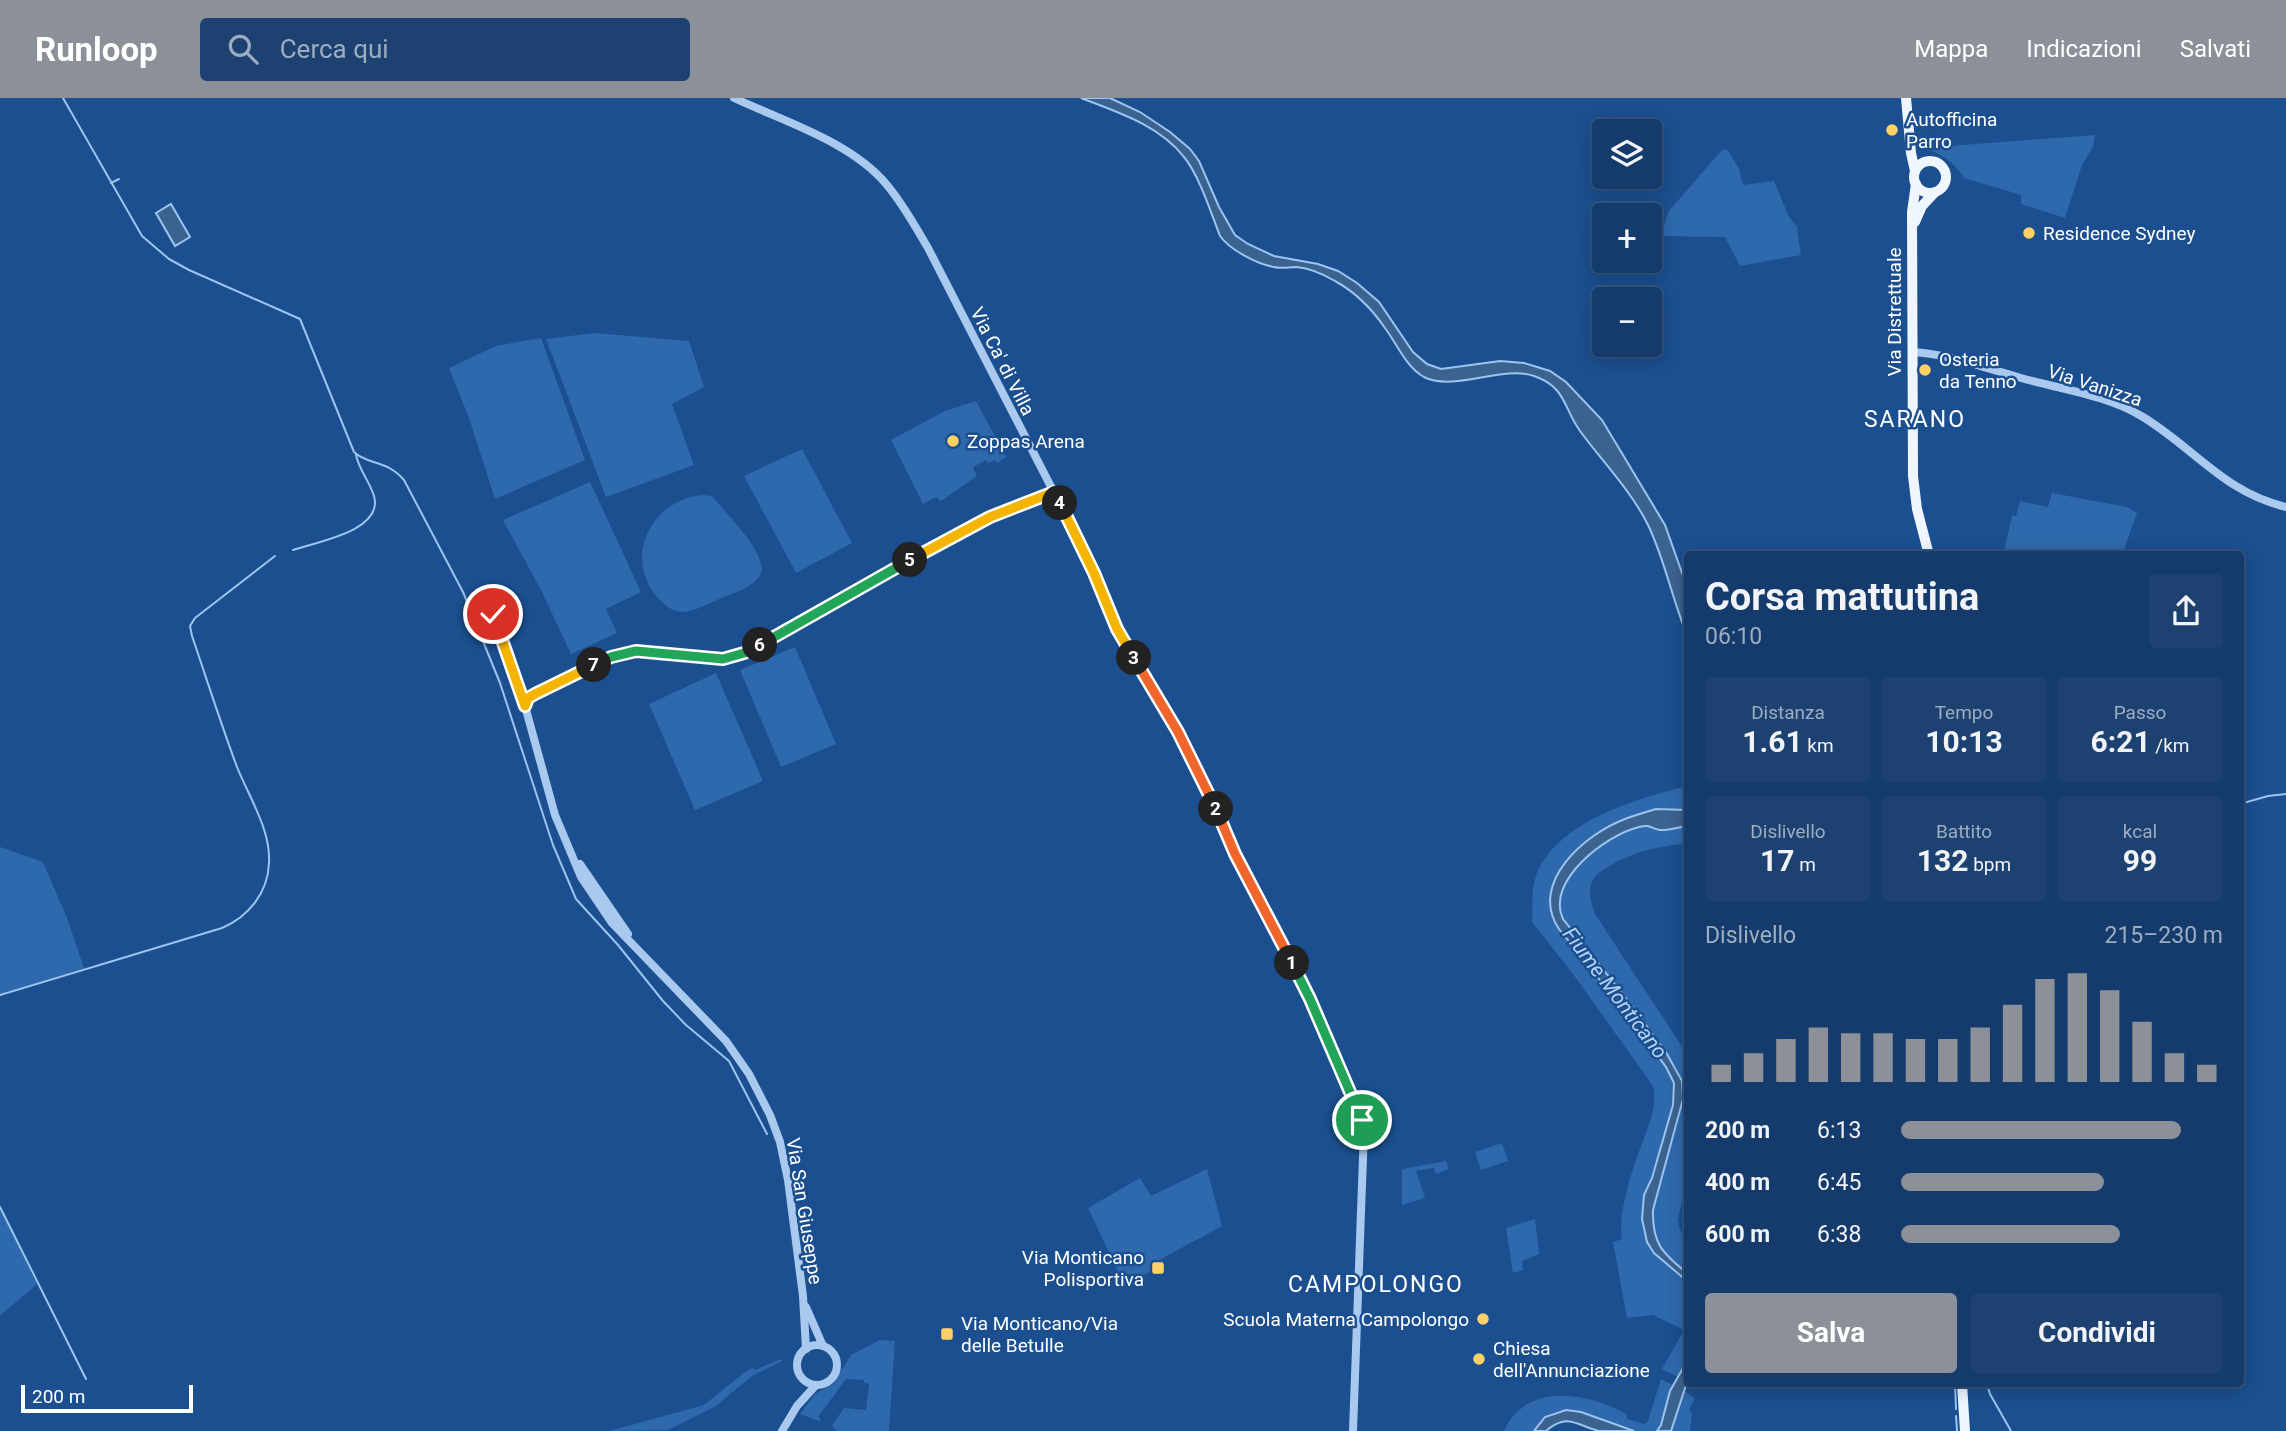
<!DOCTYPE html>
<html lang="it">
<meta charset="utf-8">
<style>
:root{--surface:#143b6b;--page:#1d4271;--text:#f1f3f6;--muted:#9dadc1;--line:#33557e;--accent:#8c9099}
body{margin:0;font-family:Roboto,sans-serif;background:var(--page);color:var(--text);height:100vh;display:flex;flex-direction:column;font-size:26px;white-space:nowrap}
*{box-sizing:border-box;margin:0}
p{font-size:23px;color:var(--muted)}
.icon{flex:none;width:38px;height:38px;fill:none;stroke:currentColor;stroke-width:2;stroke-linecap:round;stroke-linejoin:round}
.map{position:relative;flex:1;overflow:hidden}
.drawer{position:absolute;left:1684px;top:453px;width:560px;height:836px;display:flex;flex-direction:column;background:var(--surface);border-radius:7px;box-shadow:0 4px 18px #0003,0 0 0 2px var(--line)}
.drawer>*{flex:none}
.tools{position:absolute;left:1592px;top:21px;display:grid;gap:14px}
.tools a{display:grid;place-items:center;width:70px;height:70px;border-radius:7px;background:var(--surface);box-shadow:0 4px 18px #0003,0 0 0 2px var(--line);font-size:35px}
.scale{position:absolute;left:21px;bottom:18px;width:172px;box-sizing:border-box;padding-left:7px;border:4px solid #fff;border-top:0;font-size:19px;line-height:24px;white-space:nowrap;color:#fff;-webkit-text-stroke:5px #1b4f8f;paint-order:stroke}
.pin{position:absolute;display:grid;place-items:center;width:60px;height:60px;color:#fff;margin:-30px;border:4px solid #fff;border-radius:50%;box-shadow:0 2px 7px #0007}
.km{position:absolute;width:35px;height:35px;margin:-18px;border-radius:50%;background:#222;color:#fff;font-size:19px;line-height:35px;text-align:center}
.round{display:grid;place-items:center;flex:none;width:74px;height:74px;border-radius:7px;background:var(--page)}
.overview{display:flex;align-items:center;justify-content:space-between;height:119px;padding:0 21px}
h1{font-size:38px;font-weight:700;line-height:52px}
.metrics{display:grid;grid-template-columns:repeat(3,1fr);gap:10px;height:119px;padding:7px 21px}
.metrics div{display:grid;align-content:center;border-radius:7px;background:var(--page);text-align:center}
.metrics b{font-size:30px;font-weight:700}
.metrics small{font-size:19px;font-weight:400}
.metrics p{font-size:19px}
.chart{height:196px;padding:14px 21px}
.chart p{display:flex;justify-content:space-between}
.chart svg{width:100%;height:126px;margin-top:7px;stroke:var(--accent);stroke-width:6}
.button{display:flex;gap:14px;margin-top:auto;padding:14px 21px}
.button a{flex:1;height:80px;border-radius:7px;background:var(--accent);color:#fff;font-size:28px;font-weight:700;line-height:80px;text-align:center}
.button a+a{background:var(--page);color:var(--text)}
ul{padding:0 21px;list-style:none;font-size:23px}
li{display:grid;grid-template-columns:112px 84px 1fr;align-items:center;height:52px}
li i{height:18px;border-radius:9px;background:var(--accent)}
header{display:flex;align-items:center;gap:42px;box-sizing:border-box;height:98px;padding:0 35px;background:var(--accent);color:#fff}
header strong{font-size:33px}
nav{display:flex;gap:38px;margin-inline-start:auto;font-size:24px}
.search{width:490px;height:63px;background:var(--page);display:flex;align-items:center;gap:18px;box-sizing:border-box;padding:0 24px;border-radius:7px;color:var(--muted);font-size:26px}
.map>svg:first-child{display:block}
.green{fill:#2e69ad}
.water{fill:#3c6290;stroke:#9cc4f0;stroke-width:2}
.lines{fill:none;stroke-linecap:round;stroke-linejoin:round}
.stream{stroke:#9cc4f0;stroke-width:2}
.minor{stroke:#a9c9ee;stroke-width:8}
.major{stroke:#f0f6ff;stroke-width:10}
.split-1-casing{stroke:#fff;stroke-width:14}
.split-2-casing{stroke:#fff;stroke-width:14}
.split-3-casing{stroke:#fff;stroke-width:14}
.split-4-casing{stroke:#fff;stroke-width:14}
.split-5-casing{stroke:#fff;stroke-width:14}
.split-6-casing{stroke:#fff;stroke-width:14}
.split-7-casing{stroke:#fff;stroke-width:14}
.split-8-casing{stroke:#fff;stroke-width:14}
.split-1{stroke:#22a559;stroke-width:9}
.split-2{stroke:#f0652b;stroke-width:9}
.split-3{stroke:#f0652b;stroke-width:9}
.split-4{stroke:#f5b400;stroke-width:9}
.split-5{stroke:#f5b400;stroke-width:9}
.split-6{stroke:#22a559;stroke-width:9}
.split-7{stroke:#22a559;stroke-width:9}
.split-8{stroke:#f5b400;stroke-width:9}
.poi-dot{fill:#ffd166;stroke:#1b4f8f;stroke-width:2.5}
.labels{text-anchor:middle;stroke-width:5;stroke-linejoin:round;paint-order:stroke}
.poi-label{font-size:19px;fill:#fff;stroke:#1b4f8f;text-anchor:start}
.street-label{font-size:19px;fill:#fff;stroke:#1b4f8f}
.water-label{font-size:21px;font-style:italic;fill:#b5d3f5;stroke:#1b4f8f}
.quarter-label{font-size:23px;letter-spacing:2px;fill:#fff;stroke:#1b4f8f}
</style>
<header>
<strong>Runloop</strong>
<div class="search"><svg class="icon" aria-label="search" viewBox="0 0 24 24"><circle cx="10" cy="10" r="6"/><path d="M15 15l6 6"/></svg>Cerca qui</div>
<nav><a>Mappa</a><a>Indicazioni</a><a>Salvati</a></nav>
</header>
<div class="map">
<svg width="2286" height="1333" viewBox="0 0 2286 1333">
<rect width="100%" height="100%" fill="#1b4f8f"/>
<!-- green -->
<g class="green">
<path d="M2095,37L2093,49L2082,67L2065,120L2021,106V97L1964,80C1954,64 1941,55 1923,50Z"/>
<path d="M1722,52H1728L1739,71L1743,87L1774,83L1789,119L1797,129L1801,157L1740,168L1725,139L1661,138L1668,114Z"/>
<path d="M595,235L689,243L704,289L672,306L694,367L606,399L546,241Z"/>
<path d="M541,240L585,362L495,401L469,320L449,270L496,248Z"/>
<path d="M976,303L1006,359L997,365L995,362L988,365L986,362L973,369L977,378L941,403L936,399L923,406L891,342L945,313Z"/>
<path d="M802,351L852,445L796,475L744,378Z"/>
<path d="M590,384L641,494L606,511L617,535L571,556L541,492L503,422Z"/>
<path d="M2052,395L2127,409L2137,415L2122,457H2003L2012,418H2016L2020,403L2048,409Z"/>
<path d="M702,397L712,398C727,417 761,448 762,472C758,487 738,494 724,499C712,504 695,513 683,514C674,514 665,508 659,501C622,462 650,402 702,397Z"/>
<path d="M795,549L836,646L781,669L740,572Z"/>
<path d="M716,575L763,683L695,712L649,606Z"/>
<path d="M1687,688V712C1677,712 1664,709 1654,712C1625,718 1585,738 1567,763C1560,772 1555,808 1552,821L1666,969C1670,975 1674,981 1675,989C1679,1034 1625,1104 1648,1146C1656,1161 1673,1172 1687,1183V1263L1678,1279L1662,1271L1684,1232L1653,1217L1627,1220L1613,1144L1622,1141C1618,1116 1631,1075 1640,1051C1647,1031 1658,1009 1653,988L1573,876L1532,824C1533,810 1531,794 1535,781C1553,724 1636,701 1687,688Z"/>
<path d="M1649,727L1663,732L1687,728V745C1655,750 1636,752 1608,769C1602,773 1595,776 1592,784C1588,795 1591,805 1595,816L1687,956V1080L1678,1122L1681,1134L1687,1142V1175C1661,1153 1652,1148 1653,1112L1683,1001L1682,983L1675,968L1629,904L1563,821C1548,789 1587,753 1613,739C1624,732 1636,729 1649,727Z"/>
<path d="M0,749L43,764L67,820L84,870L0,897Z"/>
<path d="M1502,1045L1508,1063L1481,1072L1475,1054Z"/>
<path d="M1446,1063L1449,1071L1436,1076L1434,1070L1416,1073L1425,1100L1402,1107V1071Z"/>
<path d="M1207,1071L1222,1128L1161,1161L1163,1167L1124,1187L1088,1110L1140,1080L1151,1098Z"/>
<path d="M0,1109L37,1186L0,1218Z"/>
<path d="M1535,1121L1539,1156L1522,1163L1523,1172L1513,1175L1506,1130Z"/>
<path d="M880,1242L895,1243L889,1333H837L832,1328L844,1310L866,1312L869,1286L864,1285V1282L846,1281L818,1319L821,1321L819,1323L800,1316L815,1296L833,1286L851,1257Z"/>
<path d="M781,1261L782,1263L752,1278L716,1308L668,1332L609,1333L704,1307L745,1274L752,1270L755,1272Z"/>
<path d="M1661,1281L1673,1287L1661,1327L1657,1333C1650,1333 1641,1333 1634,1333C1600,1327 1560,1290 1534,1333H1504C1526,1283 1588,1295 1626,1316L1627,1321L1645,1326L1648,1323Z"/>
<path d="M1684,1293L1695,1300L1689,1312L1692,1315L1690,1333H1671Z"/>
</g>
<!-- water -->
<g class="water">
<path d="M1081,0H1110L1140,14L1170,34L1190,51L1199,63L1219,109L1235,137L1248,146L1274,158L1318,166L1338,173L1357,185L1379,204L1413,254L1427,266L1441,271L1500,263L1524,265L1550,273L1566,284L1602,322L1665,427L1687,489V537C1672,501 1665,462 1648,427C1632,394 1602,363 1580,333C1563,309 1566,289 1534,278C1503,267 1453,294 1424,279C1406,269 1397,246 1385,230C1372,211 1355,194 1335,183C1323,176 1310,170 1296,169C1289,169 1281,171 1274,169C1257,166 1230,152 1220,138C1211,115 1199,77 1184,59C1159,27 1117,14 1081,0Z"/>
<path d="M171,106L190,139L175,148L156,115Z"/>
<path d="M1656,711L1687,712V728C1679,729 1668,733 1660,732C1650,730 1650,726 1639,729C1606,737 1545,783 1563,821L1629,904L1667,956L1682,983L1683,1001L1653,1112C1652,1145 1662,1155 1687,1175V1183L1654,1155L1647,1144L1642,1121L1644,1097L1652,1080L1673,1007L1674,985L1666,969L1623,911L1559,831C1528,785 1585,736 1625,721C1635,717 1646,714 1656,711Z"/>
<path d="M1687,1263V1284L1671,1333H1657L1661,1327L1670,1293Z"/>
<path d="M1566,1312L1581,1314L1634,1333C1623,1333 1610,1333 1599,1333C1577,1328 1568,1314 1546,1333H1534L1545,1319Z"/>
</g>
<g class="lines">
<!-- stream -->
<g class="stream">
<path d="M63,0L142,138L169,161L189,172L300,221L354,354C367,367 386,361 404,382L463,494L500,585L553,747L576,801L618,847L663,903L686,927L729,963L767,1036"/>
<path d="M111,85L119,81"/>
<path d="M293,452C316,444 384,433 374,398C370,384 359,372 356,357"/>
<path d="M2240,706L2268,698L2286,696"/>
<path d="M0,897L222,830C248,819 268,795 269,765C271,732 249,699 237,669C221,626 207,582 192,538L190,528L195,520L275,458"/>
<path d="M0,1109L86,1281"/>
<path d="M1955,1286L1956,1311"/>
<path d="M1987,1286L1990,1296L2011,1333"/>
<path d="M1956,1318L1957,1333"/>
</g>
<!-- minor -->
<g class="minor">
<path d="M734,0C783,23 852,44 887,87C903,106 915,128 928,150L1080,445L1117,531L1178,634L1207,691L1235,756L1310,901L1359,1012L1364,1032L1353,1333"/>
<path d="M1912,254C1949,256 1985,270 2021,280C2060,291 2107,297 2143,319C2194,350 2225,395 2286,409"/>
<path d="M493,516L525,608L555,717L581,779L612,825L726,943L749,976L770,1017L780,1044L788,1082L803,1198L806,1251"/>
<path d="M525,608L528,600L535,596C562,581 605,557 635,553C674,548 703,568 744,555L950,438L990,419L1054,395"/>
<path d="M580,766L628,836"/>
<path d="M806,1209L823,1248"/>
<circle cx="817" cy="1267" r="20"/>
<path d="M782,1333L797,1308L816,1287"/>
</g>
<!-- major -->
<g class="major">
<path d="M1906,0L1911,55L1915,73"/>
<circle cx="1930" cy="79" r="16"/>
<path d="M1916,86L1912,114L1913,378L1917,411L1929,457"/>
<path d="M1915,124L1922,108L1935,94"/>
<path d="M1962,1286L1965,1333"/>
</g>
</g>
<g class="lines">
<defs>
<path id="split-1" d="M1292,865L1310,901L1362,1022"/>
<path id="split-2" d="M1216,711L1235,756L1292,865"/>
<path id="split-3" d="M1134,560L1178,634L1216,711"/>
<path id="split-4" d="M1060,405L1094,475L1117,531L1134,560"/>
<path id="split-5" d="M910,462L990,419L1054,394L1060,405"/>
<path id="split-6" d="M760,547L910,462"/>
<path id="split-7" d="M594,567L611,559L636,553L723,561L744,555L760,547"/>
<path id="split-8" d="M493,516L525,608L528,600L535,596L594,567"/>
</defs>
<!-- split-1 casing -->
<use href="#split-1" class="split-1-casing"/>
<!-- split-2 casing -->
<use href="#split-2" class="split-2-casing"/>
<!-- split-3 casing -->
<use href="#split-3" class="split-3-casing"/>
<!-- split-4 casing -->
<use href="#split-4" class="split-4-casing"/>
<!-- split-5 casing -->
<use href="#split-5" class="split-5-casing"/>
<!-- split-6 casing -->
<use href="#split-6" class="split-6-casing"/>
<!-- split-7 casing -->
<use href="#split-7" class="split-7-casing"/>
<!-- split-8 casing -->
<use href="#split-8" class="split-8-casing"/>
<!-- split-1 -->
<use href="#split-1" class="split-1"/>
<!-- split-2 -->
<use href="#split-2" class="split-2"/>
<!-- split-3 -->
<use href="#split-3" class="split-3"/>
<!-- split-4 -->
<use href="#split-4" class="split-4"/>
<!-- split-5 -->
<use href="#split-5" class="split-5"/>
<!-- split-6 -->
<use href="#split-6" class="split-6"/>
<!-- split-7 -->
<use href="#split-7" class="split-7"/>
<!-- split-8 -->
<use href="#split-8" class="split-8"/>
</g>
<!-- markers -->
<g class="poi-dot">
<circle cx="1892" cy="32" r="7"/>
<circle cx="2029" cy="135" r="7"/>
<circle cx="1925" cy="272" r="7"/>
<circle cx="953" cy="343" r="7"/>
<rect x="1151" y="1163" width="14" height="14" rx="3.5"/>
<circle cx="1483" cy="1221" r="7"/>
<rect x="940" y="1229" width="14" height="14" rx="3.5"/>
<circle cx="1479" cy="1261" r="7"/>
</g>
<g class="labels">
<!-- poi labels -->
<g class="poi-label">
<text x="1906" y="28">Autofficina<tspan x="1906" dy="22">Parro</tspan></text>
<text x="2043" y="142">Residence Sydney</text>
<text x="1939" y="268">Osteria<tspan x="1939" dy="22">da Tenno</tspan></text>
<text x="967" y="350">Zoppas Arena</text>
<text x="1144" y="1166" text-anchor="end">Via Monticano<tspan x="1144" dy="22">Polisportiva</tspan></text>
<text x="1469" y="1228" text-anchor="end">Scuola Materna Campolongo</text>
<text x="961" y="1232">Via Monticano/Via<tspan x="961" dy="22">delle Betulle</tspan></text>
<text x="1493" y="1257">Chiesa<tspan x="1493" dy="22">dell'Annunciazione</tspan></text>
</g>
<!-- street labels -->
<g class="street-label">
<text transform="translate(1894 214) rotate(-90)" y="7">Via Distrettuale</text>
<text transform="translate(1003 263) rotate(63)" y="7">Via Ca' di Villa</text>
<text transform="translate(2095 287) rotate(18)" y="7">Via Vanizza</text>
<text transform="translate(805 1113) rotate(81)" y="7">Via San Giuseppe</text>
</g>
<!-- water labels -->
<g class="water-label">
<text transform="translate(1615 895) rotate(53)" y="7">Fiume Monticano</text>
</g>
<!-- quarter labels -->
<g class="quarter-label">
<text x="1915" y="329">SARANO</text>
<text x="1376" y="1194">CAMPOLONGO</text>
</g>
</g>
</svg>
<div class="tools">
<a><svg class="icon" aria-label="layers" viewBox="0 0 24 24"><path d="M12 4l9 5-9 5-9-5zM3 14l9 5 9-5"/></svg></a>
<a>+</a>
<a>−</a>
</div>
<div class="scale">200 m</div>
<div class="pin" style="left:1362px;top:1022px;background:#1e9e55"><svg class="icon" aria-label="arrive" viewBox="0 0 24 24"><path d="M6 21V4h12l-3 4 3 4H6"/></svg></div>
<div class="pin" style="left:493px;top:516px;background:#d93025"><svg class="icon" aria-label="check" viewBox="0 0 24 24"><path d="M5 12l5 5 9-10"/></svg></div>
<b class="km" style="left:1292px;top:865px">1</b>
<b class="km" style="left:1216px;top:711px">2</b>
<b class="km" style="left:1134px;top:560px">3</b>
<b class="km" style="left:1060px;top:405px">4</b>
<b class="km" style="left:910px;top:462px">5</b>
<b class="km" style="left:760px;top:547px">6</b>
<b class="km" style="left:594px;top:567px">7</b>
<section class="drawer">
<div class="overview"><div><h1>Corsa mattutina</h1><p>06:10</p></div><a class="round"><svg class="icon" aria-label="share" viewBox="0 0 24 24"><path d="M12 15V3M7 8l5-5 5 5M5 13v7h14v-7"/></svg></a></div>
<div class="metrics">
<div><p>Distanza</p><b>1.61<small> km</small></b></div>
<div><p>Tempo</p><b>10:13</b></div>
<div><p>Passo</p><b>6:21<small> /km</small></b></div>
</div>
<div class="metrics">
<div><p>Dislivello</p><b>17<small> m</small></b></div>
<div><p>Battito</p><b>132<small> bpm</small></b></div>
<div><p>kcal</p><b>99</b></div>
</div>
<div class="chart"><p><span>Dislivello</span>215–230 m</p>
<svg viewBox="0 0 160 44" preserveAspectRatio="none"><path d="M5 44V38M15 44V34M25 44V29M35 44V25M45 44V27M55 44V27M65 44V29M75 44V29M85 44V25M95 44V17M105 44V8M115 44V6M125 44V12M135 44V23M145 44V34M155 44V38"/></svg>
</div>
<ul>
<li><b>200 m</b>6:13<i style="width:87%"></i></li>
<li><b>400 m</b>6:45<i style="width:63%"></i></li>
<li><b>600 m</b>6:38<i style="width:68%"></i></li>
</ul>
<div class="button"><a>Salva</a><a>Condividi</a></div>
</section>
</div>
